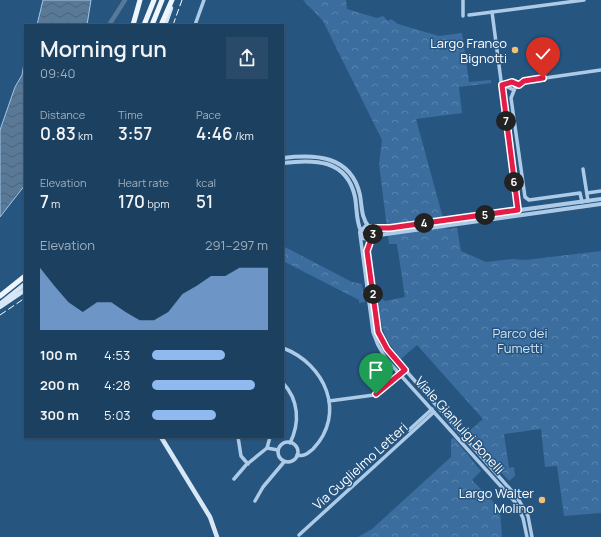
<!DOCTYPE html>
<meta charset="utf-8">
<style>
:root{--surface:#1c4060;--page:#294b69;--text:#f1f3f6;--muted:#a0afbd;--line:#3a5975;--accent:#90b9f0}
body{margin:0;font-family:Manrope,sans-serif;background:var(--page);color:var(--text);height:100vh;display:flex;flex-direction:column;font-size:15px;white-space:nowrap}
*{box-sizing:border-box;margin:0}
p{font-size:13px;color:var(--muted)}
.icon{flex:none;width:22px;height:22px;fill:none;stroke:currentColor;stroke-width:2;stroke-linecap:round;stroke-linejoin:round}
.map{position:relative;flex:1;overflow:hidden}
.sheet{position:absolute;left:24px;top:24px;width:260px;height:414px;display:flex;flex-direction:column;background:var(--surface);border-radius:0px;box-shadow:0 1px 3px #0004,0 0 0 1px var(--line)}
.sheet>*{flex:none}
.pin{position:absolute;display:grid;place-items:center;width:34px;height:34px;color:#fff;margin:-41px -17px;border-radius:50% 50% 50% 0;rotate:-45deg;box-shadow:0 0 4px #0007}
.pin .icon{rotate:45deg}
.km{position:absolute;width:20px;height:20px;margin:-10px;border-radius:50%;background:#222;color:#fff;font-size:11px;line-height:20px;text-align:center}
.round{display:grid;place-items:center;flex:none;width:42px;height:42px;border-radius:0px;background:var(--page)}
.headline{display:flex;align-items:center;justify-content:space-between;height:68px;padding:0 16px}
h1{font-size:22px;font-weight:600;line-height:30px}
.metrics{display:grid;grid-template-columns:repeat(3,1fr);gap:6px;height:68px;padding:4px 16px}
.metrics div{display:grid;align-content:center}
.metrics b{font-size:17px;font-weight:600}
.metrics small{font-size:11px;font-weight:400}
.metrics p{font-size:11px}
.chart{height:112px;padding:8px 16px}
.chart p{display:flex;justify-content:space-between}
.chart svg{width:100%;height:72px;margin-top:4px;fill:var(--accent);opacity:.7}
ul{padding:0 16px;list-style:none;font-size:13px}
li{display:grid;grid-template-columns:64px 48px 1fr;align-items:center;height:30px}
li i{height:10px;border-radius:5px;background:var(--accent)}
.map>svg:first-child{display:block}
.park{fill:url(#park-crowns)}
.water{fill:url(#water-waves);stroke:#a2c7e7}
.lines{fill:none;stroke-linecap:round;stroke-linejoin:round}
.canal{stroke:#597998;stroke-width:4.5}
.minor{stroke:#adcbe6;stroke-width:3.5}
.tertiary{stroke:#adcbe6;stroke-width:4}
.secondary{stroke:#d7e7f6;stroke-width:4.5}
.primary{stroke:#eef5fd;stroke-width:5}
.rail{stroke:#fff;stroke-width:1;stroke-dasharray:7 3;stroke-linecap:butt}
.route-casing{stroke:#fff;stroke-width:8}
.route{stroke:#e11d48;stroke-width:5}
.poi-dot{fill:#efc173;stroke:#265580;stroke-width:1.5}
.labels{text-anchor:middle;stroke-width:3;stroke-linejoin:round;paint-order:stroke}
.poi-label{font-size:13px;fill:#fff;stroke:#265580;text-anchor:end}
.park-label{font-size:13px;fill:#d1e4f5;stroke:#265580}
.street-label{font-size:13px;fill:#fff;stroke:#265580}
</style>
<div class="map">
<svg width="601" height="537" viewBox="0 0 601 537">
<defs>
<pattern id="park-crowns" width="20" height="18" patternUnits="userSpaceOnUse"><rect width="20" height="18" fill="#3b6e9e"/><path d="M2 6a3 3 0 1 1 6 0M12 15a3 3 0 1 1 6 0" fill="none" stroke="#5884ad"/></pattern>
<pattern id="water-waves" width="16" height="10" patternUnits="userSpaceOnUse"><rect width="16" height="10" fill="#597998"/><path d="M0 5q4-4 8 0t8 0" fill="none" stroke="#526272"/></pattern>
</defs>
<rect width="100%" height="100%" fill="#265580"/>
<!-- park -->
<g class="park">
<path d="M303,0H346L347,9L377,18L383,16L388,21L391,19L398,24L439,36L462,33L469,82L491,80V83L459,87L462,113L416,119L446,229L457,228L461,251L486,262L513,259L525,260L601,251V513L564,516L557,466L545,467L541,429L504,434L509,468L514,467L515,476L509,481L467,433L483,419L417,345L401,359C381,335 381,326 378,296L385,301L405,297L397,244H389L379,164L382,140L323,21Z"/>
<path d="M283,246L352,282L362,284L365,302L359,303V300L283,261Z"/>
<path d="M454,438L481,471L472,480L500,509L502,537H358L372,529L451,457V439Z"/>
</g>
<!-- water -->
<g class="water">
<path d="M43,0H91L87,25H37Z"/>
<path d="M25,57V185L0,217V130L15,87L22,75Z"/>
</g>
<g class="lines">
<!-- canal -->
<path class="canal" d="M109,25L125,0"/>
<!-- minor -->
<g class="minor">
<path d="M463,0V16"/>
<path d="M492,12L518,210"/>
<path d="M469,15L584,0"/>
<path d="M195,25L204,0"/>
<path d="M504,84L512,82L519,85"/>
<path d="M503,85L514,90"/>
<path d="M583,169L588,201"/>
<path d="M587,193L601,191"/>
<path d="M582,202L580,193L529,200L525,197L511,98L515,88L524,81L601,70"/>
<path d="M360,234L373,332L378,345L386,359L515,502L523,518L527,537"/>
<path d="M372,237L367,251L377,328L382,342L393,356L517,497L528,516L532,537"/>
<path d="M283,348C325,364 347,413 313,449C308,453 305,457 297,455"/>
<path d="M283,383C299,400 300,423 290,443"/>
<path d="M329,401L374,395L383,390L401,373"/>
<path d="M409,430L432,409"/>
<path d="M238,437L241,456L248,464"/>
<circle cx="288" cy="452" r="10"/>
<path d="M267,448L278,450"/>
<path d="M234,479L246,465L267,448L270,437"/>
<path d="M255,501L263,487L284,462"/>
<path d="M299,535L434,412"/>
</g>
<!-- tertiary -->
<g class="tertiary">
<path d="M283,158C315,154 351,155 360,195C362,206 361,218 369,227"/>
<path d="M283,163C314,159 347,159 355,197C357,207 356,222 361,231"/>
<path d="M371,228L373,232L371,237L367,239L363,238L360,232L366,226L376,229L395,227L601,199"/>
<path d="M372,236L601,204"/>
</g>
<!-- secondary -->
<g class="secondary">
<path d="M165,25L171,8"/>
<path d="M0,304L25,284"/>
<path d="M0,307L25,290"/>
<path d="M161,437L210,517L217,537"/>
</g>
<!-- primary -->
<g class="primary">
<path d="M133,25L140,0"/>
<path d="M144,25L154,0"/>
<path d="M152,25L162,0"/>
<path d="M161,25L172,0"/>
<path d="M0,296L25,276"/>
</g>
<!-- rail -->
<g class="rail">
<path d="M173,25L182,0"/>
<path d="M0,315L25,298"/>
</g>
</g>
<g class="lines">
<defs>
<path id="route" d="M376,394L405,370L387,349L378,332L367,251L373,234L371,228H390L518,210L502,85L512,82L519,85L524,81L543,78"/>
</defs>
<!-- route casing -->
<use href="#route" class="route-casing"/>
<!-- route -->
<use href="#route" class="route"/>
</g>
<!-- markers -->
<g class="poi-dot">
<circle cx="515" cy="50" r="4"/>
<circle cx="542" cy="500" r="4"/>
</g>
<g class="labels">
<!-- poi labels -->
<g class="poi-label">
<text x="507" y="48">Largo Franco<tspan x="507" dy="15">Bignotti</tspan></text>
<text x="534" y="498">Largo Walter<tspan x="534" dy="15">Molino</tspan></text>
</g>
<!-- park labels -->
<g class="park-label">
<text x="520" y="338">Parco dei<tspan x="520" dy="15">Fumetti</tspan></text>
</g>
<!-- street labels -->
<g class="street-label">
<text transform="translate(460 425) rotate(48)" y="5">Viale Gianluigi Bonelli</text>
<text transform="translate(360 466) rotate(-42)" y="5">Via Guglielmo Letteri</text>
</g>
</g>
</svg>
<div class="pin" style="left:376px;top:394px;background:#1e9e55"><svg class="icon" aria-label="arrive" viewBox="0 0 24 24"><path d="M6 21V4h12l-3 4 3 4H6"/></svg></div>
<div class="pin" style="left:543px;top:78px;background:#d93025"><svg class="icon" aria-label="check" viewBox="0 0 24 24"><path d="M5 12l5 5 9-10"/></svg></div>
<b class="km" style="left:373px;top:294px">2</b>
<b class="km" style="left:373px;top:234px">3</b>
<b class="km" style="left:424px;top:223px">4</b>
<b class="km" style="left:485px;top:215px">5</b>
<b class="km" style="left:514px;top:182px">6</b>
<b class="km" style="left:506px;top:121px">7</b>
<section class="sheet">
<div class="headline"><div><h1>Morning run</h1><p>09:40</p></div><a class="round"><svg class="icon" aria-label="share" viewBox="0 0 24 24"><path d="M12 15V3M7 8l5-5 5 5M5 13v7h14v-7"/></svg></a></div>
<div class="metrics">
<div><p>Distance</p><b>0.83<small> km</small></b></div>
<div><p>Time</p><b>3:57</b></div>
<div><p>Pace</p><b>4:46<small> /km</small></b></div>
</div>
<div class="metrics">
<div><p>Elevation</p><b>7<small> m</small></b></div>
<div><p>Heart rate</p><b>170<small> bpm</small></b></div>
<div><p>kcal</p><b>51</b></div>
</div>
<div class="chart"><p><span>Elevation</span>291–297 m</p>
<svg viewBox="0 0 160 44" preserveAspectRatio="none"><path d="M0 44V6L10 17L20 27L30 33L40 27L50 27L60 33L70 38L80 38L90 33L100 22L110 17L120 11L130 11L140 6L150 6L160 6V44z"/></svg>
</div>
<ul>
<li><b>100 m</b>4:53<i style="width:63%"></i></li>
<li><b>200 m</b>4:28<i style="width:89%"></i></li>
<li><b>300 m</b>5:03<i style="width:55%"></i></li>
</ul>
</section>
</div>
